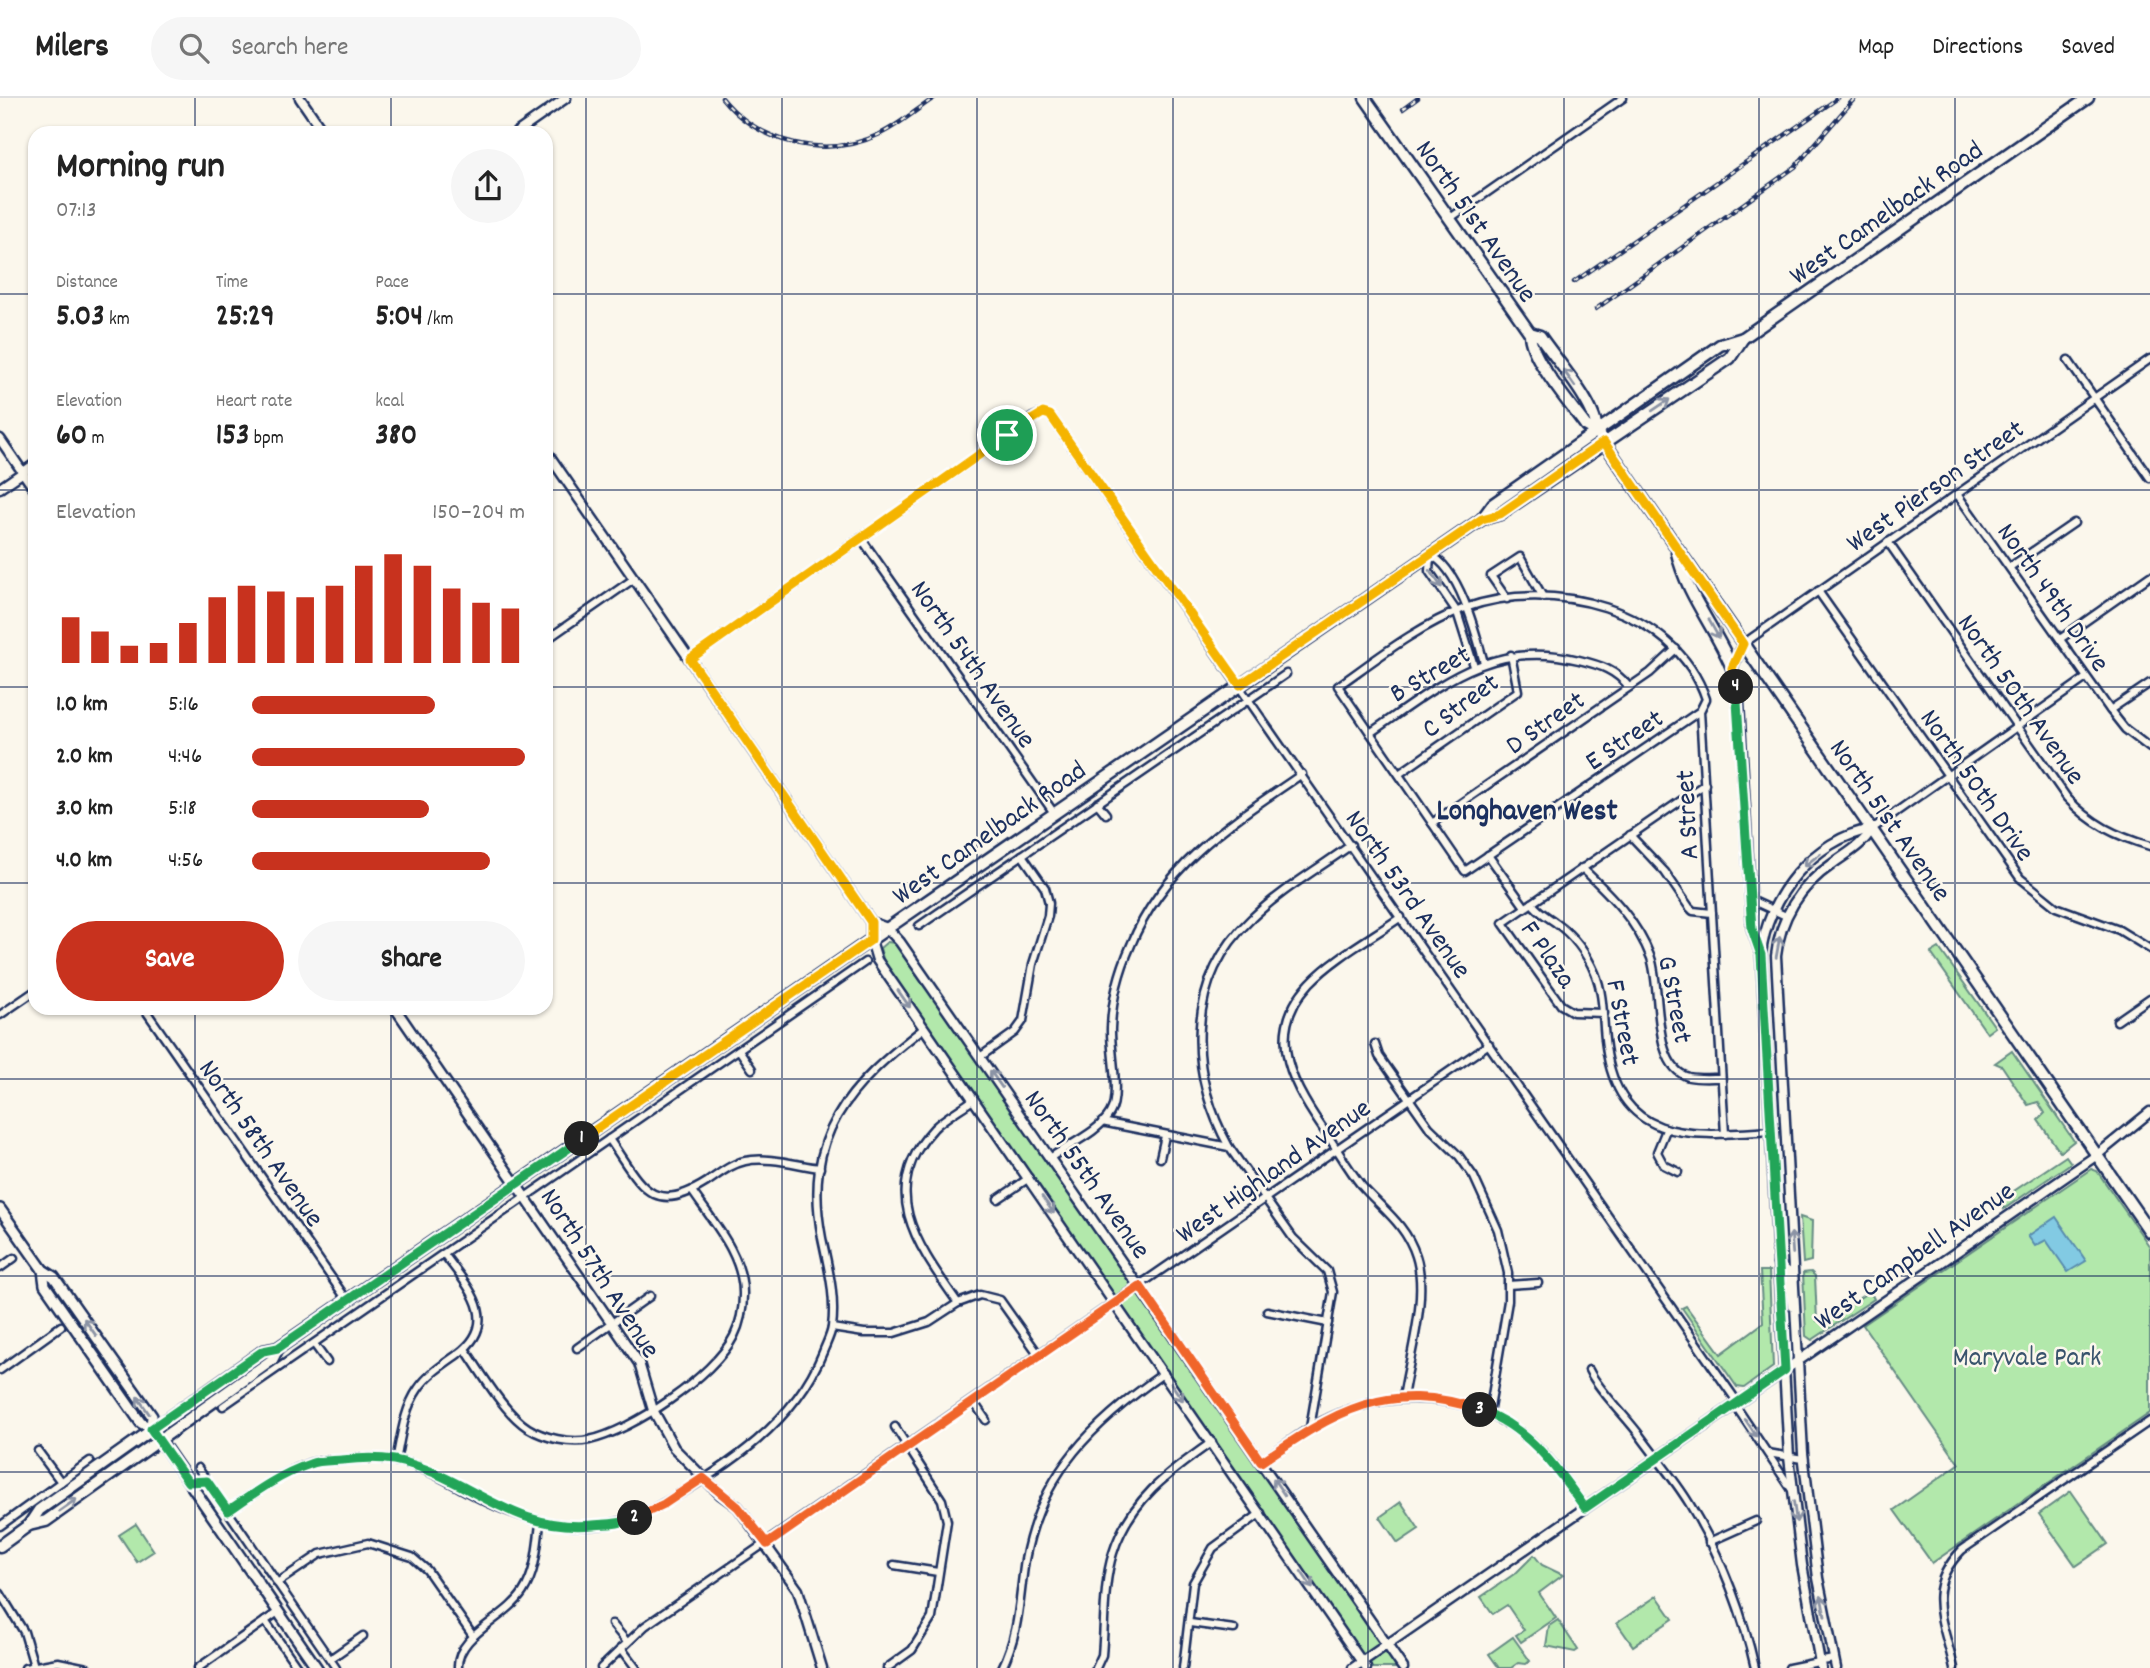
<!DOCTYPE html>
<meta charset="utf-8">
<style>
:root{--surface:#fff;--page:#f6f6f6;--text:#222;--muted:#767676;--line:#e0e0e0;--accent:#c8321e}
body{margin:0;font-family:Dekko,sans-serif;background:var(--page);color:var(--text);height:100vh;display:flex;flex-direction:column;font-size:26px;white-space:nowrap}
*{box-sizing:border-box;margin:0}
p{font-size:23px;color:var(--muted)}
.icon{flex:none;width:38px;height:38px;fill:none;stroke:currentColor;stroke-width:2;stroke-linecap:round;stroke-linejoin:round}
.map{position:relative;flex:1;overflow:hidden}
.side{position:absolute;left:28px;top:28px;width:525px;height:889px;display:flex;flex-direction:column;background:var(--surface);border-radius:21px;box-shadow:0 2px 5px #0004}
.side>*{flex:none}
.pin{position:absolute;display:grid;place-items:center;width:60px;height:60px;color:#fff;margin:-30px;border:4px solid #fff;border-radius:50%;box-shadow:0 2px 7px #0007}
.km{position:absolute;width:35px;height:35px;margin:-18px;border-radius:50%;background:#222;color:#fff;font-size:19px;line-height:35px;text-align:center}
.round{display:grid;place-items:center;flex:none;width:74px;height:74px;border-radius:37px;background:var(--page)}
.summary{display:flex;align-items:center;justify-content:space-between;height:119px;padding:0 28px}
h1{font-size:38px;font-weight:700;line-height:52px}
.metrics{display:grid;grid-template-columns:repeat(3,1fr);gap:10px;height:119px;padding:7px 28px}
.metrics div{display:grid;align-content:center}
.metrics b{font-size:30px;font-weight:700}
.metrics small{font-size:19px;font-weight:400}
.metrics p{font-size:19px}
.chart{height:196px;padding:14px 28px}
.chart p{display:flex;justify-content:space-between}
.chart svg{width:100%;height:126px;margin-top:7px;stroke:var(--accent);stroke-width:6}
.primary-button{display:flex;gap:14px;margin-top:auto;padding:14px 28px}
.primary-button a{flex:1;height:80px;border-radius:42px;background:var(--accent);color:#fff;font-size:28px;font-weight:700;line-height:80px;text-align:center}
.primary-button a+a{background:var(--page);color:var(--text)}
ul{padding:0 28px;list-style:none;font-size:23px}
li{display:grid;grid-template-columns:112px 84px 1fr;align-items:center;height:52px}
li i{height:18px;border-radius:9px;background:var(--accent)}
header{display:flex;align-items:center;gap:42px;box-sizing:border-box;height:98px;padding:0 35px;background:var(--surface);border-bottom:2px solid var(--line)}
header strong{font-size:33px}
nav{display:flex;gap:38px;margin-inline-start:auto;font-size:24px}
.search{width:490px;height:63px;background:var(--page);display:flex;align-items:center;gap:18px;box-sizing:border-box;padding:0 24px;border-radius:38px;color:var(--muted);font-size:26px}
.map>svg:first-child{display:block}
.green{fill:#b2e8ab;stroke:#668c84;stroke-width:2}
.water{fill:#82cae3;stroke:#598cae;stroke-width:2}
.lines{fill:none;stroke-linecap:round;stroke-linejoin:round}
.minor-casing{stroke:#1b2f5e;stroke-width:11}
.tertiary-casing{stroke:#1b2f5e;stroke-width:13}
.secondary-casing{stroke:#1b2f5e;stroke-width:14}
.primary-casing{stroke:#1b2f5e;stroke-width:15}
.minor{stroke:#fbf7ec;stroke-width:6}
.tertiary{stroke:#fbf7ec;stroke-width:8}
.secondary{stroke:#fbf7ec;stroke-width:9}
.primary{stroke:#fbf7ec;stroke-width:10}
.rail-casing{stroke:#1b2f5e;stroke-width:4.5}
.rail{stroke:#fbf7ec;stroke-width:2;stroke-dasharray:5;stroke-linecap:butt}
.oneway{stroke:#8b93a5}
.split-1-casing{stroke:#fff;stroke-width:14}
.split-2-casing{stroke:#fff;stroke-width:14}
.split-3-casing{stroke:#fff;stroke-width:14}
.split-4-casing{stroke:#fff;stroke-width:14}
.split-5-casing{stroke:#fff;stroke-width:14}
.split-1{stroke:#f5b400;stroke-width:9}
.split-2{stroke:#22a559;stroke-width:9}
.split-3{stroke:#f0652b;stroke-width:9}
.split-4{stroke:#22a559;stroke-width:9}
.split-5{stroke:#f5b400;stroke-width:9}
.grid{fill:none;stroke:#1b2f5e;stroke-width:2;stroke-opacity:0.55}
.labels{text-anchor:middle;stroke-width:5;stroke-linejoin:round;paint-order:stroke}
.street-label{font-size:28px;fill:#1b2f5e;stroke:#fbf7ec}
.park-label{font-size:28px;fill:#39546d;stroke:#fbf7ec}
.neighbourhood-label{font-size:30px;font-weight:bold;fill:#1b2f5e;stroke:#fbf7ec}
</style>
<header>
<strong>Milers</strong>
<div class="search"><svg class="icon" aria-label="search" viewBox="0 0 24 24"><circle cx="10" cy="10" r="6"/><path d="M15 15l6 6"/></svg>Search here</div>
<nav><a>Map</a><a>Directions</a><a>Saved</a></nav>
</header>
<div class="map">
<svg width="2150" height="1570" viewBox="0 0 2150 1570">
<rect width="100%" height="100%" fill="#fbf7ec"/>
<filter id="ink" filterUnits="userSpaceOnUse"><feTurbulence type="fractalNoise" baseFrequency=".0143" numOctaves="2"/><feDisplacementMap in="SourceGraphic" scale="14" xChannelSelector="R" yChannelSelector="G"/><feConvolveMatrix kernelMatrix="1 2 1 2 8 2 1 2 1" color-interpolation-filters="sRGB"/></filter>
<g filter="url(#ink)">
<!-- green -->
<g class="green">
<path d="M887,844L895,845L908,861L1399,1570H1372L884,864L880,850Z"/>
<path d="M1939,850L1995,929L1987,935L1931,855Z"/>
<path d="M2012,953L2074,1043L2060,1054L2038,1022L2045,1015L2038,1004L2028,1007L2002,968L1995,965Z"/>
<path d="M2066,1058L2071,1065L2004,1111L2002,1101Z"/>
<path d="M2091,1071L2097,1073L2150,1149V1315L1932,1465L1894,1412L1959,1366L1863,1227Z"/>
<path d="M1800,1119L1812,1123L1811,1163L1803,1165Z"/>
<path d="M1760,1173H1769L1773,1269L1744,1290L1737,1289L1682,1210L1686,1208L1721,1256L1763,1225Z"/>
<path d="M1811,1174L1815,1178L1817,1223H1825L1870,1193L1874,1201L1812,1242L1806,1238L1803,1175Z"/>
<path d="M2071,1393L2108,1446L2076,1468L2039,1416Z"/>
<path d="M1401,1404L1419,1431L1398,1445L1380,1419Z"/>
<path d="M136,1426L154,1453L137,1464L119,1437Z"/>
<path d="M1534,1457L1542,1467L1563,1477L1539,1495L1556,1520L1521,1544L1516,1537L1524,1532L1507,1507L1493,1516L1481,1499L1517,1474Z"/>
<path d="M1657,1498L1673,1521L1633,1548L1617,1525Z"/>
<path d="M1558,1522L1578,1552L1575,1554L1546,1548L1549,1528Z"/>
<path d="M1513,1539L1530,1563L1526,1566L1518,1565L1511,1570H1499L1489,1556Z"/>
</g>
<!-- water -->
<path class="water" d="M2056,1119L2086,1163L2068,1174L2046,1142L2035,1148L2028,1138Z"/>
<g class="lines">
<defs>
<g id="minor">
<path d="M1449,121L1623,0"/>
<path d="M2068,262L2150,380"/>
<path d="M1957,396L2110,612L2125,631L2150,650"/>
<path d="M861,440L1054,715"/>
<path d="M1888,444L2067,700C2091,726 2116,738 2150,748"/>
<path d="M2010,469L2074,425"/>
<path d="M1818,493L2020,780L2056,809L2119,832L2150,851"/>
<path d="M1507,501L1491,478L1520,459L1543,499"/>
<path d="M2060,541L2150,478"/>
<path d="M546,542L635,480"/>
<path d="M1743,546L2150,261"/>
<path d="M690,561L1033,319L1043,315L1050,317L1738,1305"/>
<path d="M1474,568L1457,514L1429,473L1430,457C1459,469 1476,535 1484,565"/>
<path d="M2110,612L2150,585"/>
<path d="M1700,613L1465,773L1338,588C1379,559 1418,528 1465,510C1550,479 1675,509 1706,601L1700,613L1725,1036"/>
<path d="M1370,635C1439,588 1491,540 1579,562C1600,567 1616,572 1629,589"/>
<path d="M1399,676L1518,593L1511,557"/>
<path d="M1097,705L1106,716"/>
<path d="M1432,725L1650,575L1676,551"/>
<path d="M1872,731L2086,580"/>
<path d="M1630,737L1665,774L1689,809L1693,813L1712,815"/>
<path d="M1488,757L1525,809"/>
<path d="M1582,770C1611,797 1637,823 1651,860C1662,892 1651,969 1689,979C1698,981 1711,980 1721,980"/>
<path d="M1751,802L1786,818"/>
<path d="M1532,805C1539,815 1547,818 1556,825C1573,837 1587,856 1595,875C1605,899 1602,924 1606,949C1620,1048 1694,1038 1771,1033"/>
<path d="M1401,819C1371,840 1335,859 1310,885C1261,937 1295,991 1328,1038C1339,1054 1349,1072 1361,1087C1381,1110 1406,1126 1416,1158C1429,1198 1409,1259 1403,1300"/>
<path d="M919,828L1286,576"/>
<path d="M144,910L347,1202"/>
<path d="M1604,915L1573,914L1561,907L1503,825L1705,686"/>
<path d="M0,917L35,893"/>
<path d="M2117,923L2150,900"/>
<path d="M1375,946L1379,958L1429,1029L1459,1058L1474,1079L1498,1132L1508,1175V1203L1489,1315"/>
<path d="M739,952L752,971"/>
<path d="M980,959L1015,934L1023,923L1033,866L1048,818L1049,805L1045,790L1022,757"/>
<path d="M1102,1024L1229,1049L1293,1140L1327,1173L1333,1194L1310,1330"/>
<path d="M1666,1032L1657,1054L1664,1067L1678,1074"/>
<path d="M609,1041C640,1085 650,1120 707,1084C719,1076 731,1066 745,1063C768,1058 797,1067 820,1070"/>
<path d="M1229,1049C1188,974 1185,883 1251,821C1281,792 1318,771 1351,747"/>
<path d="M1050,1060C1068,1047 1099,1034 1110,1015C1121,998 1110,952 1111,930C1112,901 1119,874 1131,847C1164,766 1233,723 1302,676"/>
<path d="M1160,1060L1165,1038"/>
<path d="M998,1101L1029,1080"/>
<path d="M0,1170L14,1160"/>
<path d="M1508,1187L1538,1185"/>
<path d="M958,1205C918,1148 876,1093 934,1030C945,1019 961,1011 974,1001"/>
<path d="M1267,1213L1328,1225"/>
<path d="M832,1230L864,1235H894L929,1224L958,1205L980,1197L1000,1202L1039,1257"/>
<path d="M314,1246L327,1264"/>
<path d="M577,1250L650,1198"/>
<path d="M465,1251C481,1274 504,1315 528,1330C544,1340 570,1346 589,1342C632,1333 714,1278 734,1238C740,1226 743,1210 743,1197C744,1158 713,1124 692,1093"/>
<path d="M0,1272L61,1228"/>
<path d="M1589,1272C1599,1293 1626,1318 1641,1339C1657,1361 1675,1382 1689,1405C1720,1456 1742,1512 1755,1570"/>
<path d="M973,1303L986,1322"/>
<path d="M1735,1307L1792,1392"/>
<path d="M223,1308L865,864"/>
<path d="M38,1353L61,1384"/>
<path d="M1768,1355L1803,1361"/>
<path d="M396,1363C401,1339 404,1311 418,1291C428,1276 444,1266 458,1256C503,1223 467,1188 444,1156"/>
<path d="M1261,1364C1283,1349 1304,1331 1329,1320C1394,1289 1475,1295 1531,1343C1553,1362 1568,1387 1585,1410"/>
<path d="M198,1370L336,1570"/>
<path d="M228,1413C254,1395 280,1376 310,1365C320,1362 332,1363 342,1362C360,1360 377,1359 395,1362C423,1368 448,1383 473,1397C535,1430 600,1443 664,1405C728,1369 795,1324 823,1254C826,1246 831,1237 832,1229C836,1198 828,1169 822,1140C802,1037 849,988 924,930"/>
<path d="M0,1428L90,1363"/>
<path d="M1709,1444L1756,1423"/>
<path d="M894,1467L938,1474"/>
<path d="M277,1485L320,1456L368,1445L412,1459L427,1472L473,1538"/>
<path d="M0,1495L24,1534L34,1568"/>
<path d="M265,1523L298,1570"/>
<path d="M1190,1525L1234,1531"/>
<path d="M612,1526L627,1544"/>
<path d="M621,1550L636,1570"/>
<path d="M330,1561L363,1538"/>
<path d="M25,1570L58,1564L87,1570"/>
<path d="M198,1570L278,1514"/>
<path d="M458,1570C456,1537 506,1521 523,1494C536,1474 537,1449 540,1426"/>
<path d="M601,1570L645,1528L1489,946"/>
<path d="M887,1570L912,1552L932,1520L947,1423L942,1402L895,1329"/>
<path d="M1002,1570C1020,1534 1019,1500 1025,1462C1041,1374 1094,1324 1164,1275"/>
<path d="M1096,1570L1102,1557C1105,1525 1103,1486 1113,1455C1129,1403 1169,1374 1212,1344"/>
<path d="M1183,1570L1193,1485L1213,1450L1261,1415"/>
<path d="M1789,1570L1833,1561"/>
<path d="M1954,1570C1944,1524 1923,1491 1962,1452L2150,1323"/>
</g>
<g id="tertiary">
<path d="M300,0L324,35"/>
<path d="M516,35L566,0"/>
<path d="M0,341L35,392"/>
<path d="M546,353L871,824L887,830L900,844L1403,1570"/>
<path d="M0,390L35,366"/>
<path d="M1743,546L1732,570L1739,605L1752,831L1761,856"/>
<path d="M871,824V842L877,862L1366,1570"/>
<path d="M395,910L639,1265L653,1312L674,1350L720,1396L738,1409L798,1492L822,1570"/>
<path d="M1778,1166L1786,1173L1792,1208"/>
<path d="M1353,1570L2097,1057L2150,1014"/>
<path d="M1821,1570L1802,1467L1789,1359L1761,857C1766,800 1814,740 1872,731"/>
<path d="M1836,1570L1818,1480L1803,1355L1776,858C1780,820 1800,788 1831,767C1847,755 1862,748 1872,731"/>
</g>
<g id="secondary">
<path d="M0,1111L43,1172L54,1179L152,1318L151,1330"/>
<path d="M43,1172L45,1187L141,1325L151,1330L160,1342L317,1570"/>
</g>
<g id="primary">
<path d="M1365,0L1530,235C1529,259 1571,307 1586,328L1597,334L1639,395L2150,1134"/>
<path d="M1530,235L1540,238C1556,262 1597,307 1597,334"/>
<path d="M1482,421L1493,406L1720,247L1743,240L2088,0"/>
<path d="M1677,455C1686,496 1716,531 1732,570"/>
<path d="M29,1427L39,1412L263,1253L278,1250L1482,421L1500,416L1730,260L1743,240"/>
<path d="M0,1448L29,1427L46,1423L272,1262L278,1250"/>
</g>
</defs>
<!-- minor casing -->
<use href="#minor" class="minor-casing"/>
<!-- tertiary casing -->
<use href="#tertiary" class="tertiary-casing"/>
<!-- secondary casing -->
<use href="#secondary" class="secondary-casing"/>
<!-- primary casing -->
<use href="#primary" class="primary-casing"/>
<!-- minor -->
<use href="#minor" class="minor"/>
<!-- tertiary -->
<use href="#tertiary" class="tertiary"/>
<!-- secondary -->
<use href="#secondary" class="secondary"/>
<!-- primary -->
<use href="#primary" class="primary"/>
<defs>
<g id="rail">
<path d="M722,0C759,46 826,62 880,36C899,27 916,12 934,0"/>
<path d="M1403,11L1418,0"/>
<path d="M1574,184L1838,0"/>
<path d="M1596,211L1795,69L1855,0"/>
</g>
</defs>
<!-- rail casing -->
<use href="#rail" class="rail-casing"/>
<!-- rail -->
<use href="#rail" class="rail"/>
</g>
<!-- one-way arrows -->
<defs><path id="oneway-shaft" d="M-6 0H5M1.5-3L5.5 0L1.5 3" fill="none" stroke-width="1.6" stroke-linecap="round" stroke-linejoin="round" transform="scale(1.75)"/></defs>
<g class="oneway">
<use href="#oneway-shaft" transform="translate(1569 280) rotate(-125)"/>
<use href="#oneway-shaft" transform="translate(1661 307) rotate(-34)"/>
<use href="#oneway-shaft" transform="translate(1436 481) rotate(56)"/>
<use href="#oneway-shaft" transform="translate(1714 531) rotate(61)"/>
<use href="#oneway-shaft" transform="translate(1812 762) rotate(143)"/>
<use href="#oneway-shaft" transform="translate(1778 849) rotate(-80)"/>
<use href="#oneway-shaft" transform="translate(904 901) rotate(55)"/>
<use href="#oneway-shaft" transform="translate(996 981) rotate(-125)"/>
<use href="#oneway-shaft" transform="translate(1048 1107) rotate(55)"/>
<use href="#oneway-shaft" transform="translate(1792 1145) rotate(-94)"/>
<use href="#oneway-shaft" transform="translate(90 1229) rotate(-125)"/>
<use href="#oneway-shaft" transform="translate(1177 1294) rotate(55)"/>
<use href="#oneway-shaft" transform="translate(143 1307) rotate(-125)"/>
<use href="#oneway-shaft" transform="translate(1751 1330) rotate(56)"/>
<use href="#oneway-shaft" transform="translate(1279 1389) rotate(-124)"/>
<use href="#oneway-shaft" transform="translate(68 1407) rotate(-35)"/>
<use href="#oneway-shaft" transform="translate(1795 1414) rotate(82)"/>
<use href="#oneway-shaft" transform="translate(1307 1482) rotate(56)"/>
<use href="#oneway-shaft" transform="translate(1823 1508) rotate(-101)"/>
</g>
</g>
<g class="lines" filter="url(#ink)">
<defs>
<path id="split-1" d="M582,1041L871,842V824L690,561L1007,337"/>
<path id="split-2" d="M582,1041L278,1250L263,1253L151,1331L188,1384L207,1383L228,1413C254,1395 280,1376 310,1366C320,1362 332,1363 342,1362C360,1360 376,1359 394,1362C469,1377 509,1435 593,1427C607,1426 622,1426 635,1420"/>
<path id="split-3" d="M635,1420L664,1406L703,1380L738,1409L767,1446L1140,1188L1261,1364C1334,1314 1388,1280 1480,1312"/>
<path id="split-4" d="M1480,1312C1528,1329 1557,1370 1585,1410L1785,1272L1761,857L1752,831L1736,589"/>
<path id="split-5" d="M1007,337L1043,315L1050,317L1240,587L1482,421L1500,416L1604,344L1743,546L1732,570L1736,589"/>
</defs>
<!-- split-1 casing -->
<use href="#split-1" class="split-1-casing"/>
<!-- split-2 casing -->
<use href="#split-2" class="split-2-casing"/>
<!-- split-3 casing -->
<use href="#split-3" class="split-3-casing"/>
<!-- split-4 casing -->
<use href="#split-4" class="split-4-casing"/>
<!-- split-5 casing -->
<use href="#split-5" class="split-5-casing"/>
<!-- split-1 -->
<use href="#split-1" class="split-1"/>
<!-- split-2 -->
<use href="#split-2" class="split-2"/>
<!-- split-3 -->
<use href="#split-3" class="split-3"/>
<!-- split-4 -->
<use href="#split-4" class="split-4"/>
<!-- split-5 -->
<use href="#split-5" class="split-5"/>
</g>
<!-- grid -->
<path class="grid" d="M195,0V35M391,0V35M586,0V1570M782,0V1570M977,0V1570M1173,0V1570M1368,0V1570M1564,0V1570M1759,0V1570M1955,0V1570M0,196H35M546,196H2150M0,392H35M546,392H2150M0,589H35M546,589H2150M0,785H35M546,785H2150M195,910V1570M391,910V1570M0,981H2150M0,1178H2150M0,1374H2150"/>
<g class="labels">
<!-- street labels -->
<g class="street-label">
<text transform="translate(1885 113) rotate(-35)" y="10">West Camelback Road</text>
<text transform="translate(1478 122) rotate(55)" y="10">North 51st Avenue</text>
<text transform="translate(1934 386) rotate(-35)" y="10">West Pierson Street</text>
<text transform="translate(2055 498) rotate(55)" y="10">North 49th Drive</text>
<text transform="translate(975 565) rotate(55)" y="10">North 54th Avenue</text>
<text transform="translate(1429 574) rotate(-30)" y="10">B Street</text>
<text transform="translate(2023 600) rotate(55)" y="10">North 50th Avenue</text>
<text transform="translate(1459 606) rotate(-37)" y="10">C Street</text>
<text transform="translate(1544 623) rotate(-35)" y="10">D Street</text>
<text transform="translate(1623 640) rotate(-34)" y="10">E Street</text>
<text transform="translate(1979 686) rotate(55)" y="10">North 50th Drive</text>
<text transform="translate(1685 717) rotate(-93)" y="10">A Street</text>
<text transform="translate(1892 721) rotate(55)" y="10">North 51st Avenue</text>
<text transform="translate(988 733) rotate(-35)" y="10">West Camelback Road</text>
<text transform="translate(1410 795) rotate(55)" y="10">North 53rd Avenue</text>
<text transform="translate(1550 855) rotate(55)" y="10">F Plaza</text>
<text transform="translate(1677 901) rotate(79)" y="10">G Street</text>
<text transform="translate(1625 924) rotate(79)" y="10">F Street</text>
<text transform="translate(263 1044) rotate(55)" y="10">North 58th Avenue</text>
<text transform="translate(1272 1071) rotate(-35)" y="10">West Highland Avenue</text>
<text transform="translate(1089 1075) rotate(55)" y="10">North 55th Avenue</text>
<text transform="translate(1913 1156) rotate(-35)" y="10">West Campbell Avenue</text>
<text transform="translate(602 1174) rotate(57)" y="10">North 57th Avenue</text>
</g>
<!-- park labels -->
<g class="park-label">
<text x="2027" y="1267">Maryvale Park</text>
</g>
<!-- neighbourhood labels -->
<g class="neighbourhood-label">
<text x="1527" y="721">Longhaven West</text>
</g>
</g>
</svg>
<div class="pin" style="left:1007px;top:337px;background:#1e9e55"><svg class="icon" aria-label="arrive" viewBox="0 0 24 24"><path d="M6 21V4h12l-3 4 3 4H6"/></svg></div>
<b class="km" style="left:582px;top:1041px">1</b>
<b class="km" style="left:635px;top:1420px">2</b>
<b class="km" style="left:1480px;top:1312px">3</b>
<b class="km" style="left:1736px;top:589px">4</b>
<section class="side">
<div class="summary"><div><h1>Morning run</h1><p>07:13</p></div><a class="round"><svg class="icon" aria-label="share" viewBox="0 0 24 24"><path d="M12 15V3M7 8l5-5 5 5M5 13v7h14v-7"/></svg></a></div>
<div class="metrics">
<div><p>Distance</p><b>5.03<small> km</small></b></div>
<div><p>Time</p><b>25:29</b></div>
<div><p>Pace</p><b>5:04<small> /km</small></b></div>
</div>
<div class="metrics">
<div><p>Elevation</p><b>60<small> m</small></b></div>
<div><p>Heart rate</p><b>153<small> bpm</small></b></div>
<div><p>kcal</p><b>380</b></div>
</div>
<div class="chart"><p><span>Elevation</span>150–204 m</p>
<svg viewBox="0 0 160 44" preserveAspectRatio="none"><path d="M5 44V28M15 44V33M25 44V38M35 44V37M45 44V30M55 44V21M65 44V17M75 44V19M85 44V21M95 44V17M105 44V10M115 44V6M125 44V10M135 44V18M145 44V23M155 44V25"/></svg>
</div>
<ul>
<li><b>1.0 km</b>5:16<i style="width:67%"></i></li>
<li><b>2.0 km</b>4:46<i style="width:100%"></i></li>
<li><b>3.0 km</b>5:18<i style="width:65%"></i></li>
<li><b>4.0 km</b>4:56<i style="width:87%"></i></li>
</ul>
<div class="primary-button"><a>Save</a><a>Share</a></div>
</section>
</div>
